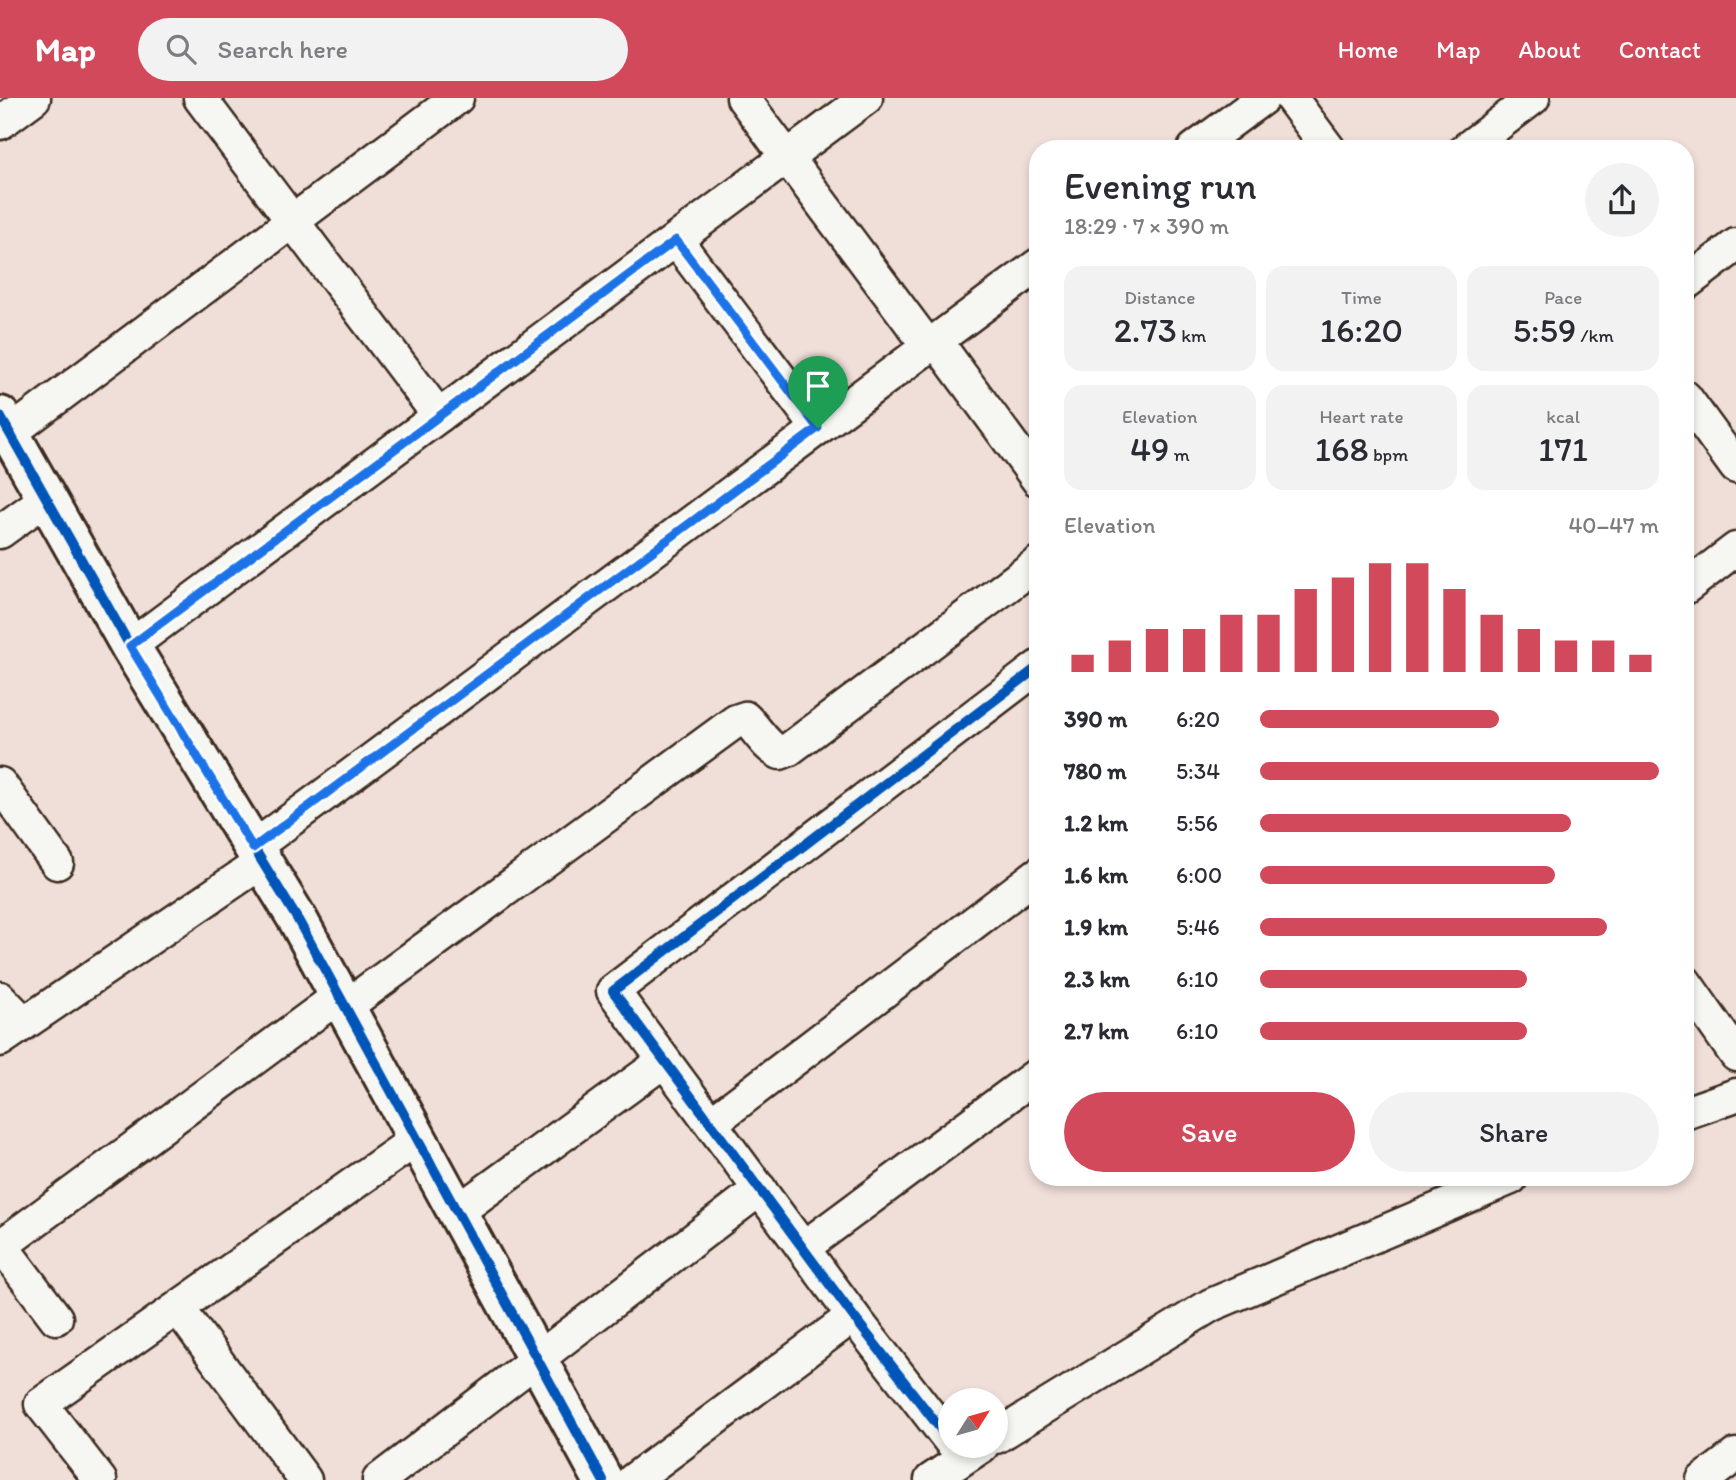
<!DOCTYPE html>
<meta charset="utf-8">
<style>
:root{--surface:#fff;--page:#f2f2f3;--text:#2b2b33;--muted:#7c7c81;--accent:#d1495b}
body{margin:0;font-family:Itim,sans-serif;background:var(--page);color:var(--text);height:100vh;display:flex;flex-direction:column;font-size:26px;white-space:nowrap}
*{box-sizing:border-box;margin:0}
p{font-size:23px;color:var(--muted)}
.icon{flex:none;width:38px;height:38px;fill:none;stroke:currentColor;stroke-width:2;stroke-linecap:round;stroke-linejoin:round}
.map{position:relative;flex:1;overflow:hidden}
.panel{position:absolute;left:1029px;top:42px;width:665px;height:1046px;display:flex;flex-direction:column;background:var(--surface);border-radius:28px;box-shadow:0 4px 10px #0003}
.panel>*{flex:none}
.needle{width:46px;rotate:53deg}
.tools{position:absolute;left:938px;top:1290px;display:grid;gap:14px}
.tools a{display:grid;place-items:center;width:70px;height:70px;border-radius:50%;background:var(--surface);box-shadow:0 4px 10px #0003;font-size:35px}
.pin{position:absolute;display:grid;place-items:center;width:60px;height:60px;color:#fff;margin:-72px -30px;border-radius:50% 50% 50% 0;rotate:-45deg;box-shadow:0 0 7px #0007}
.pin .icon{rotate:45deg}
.round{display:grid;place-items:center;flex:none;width:74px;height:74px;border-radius:37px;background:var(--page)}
.headline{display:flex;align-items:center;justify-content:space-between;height:119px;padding:0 35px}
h1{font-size:38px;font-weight:600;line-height:52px}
.stats{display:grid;grid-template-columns:repeat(3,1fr);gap:10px;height:119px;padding:7px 35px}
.stats div{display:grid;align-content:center;border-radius:18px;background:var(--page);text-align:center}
.stats b{font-size:35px;font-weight:600}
.stats small{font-size:19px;font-weight:400}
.stats p{font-size:19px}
.chart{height:196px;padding:14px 35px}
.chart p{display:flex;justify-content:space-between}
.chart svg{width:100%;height:126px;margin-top:7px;stroke:var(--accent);stroke-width:6}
.cta{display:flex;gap:14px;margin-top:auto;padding:14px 35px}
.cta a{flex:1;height:80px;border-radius:42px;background:var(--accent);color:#fff;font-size:28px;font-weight:600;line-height:80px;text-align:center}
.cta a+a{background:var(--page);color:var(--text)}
ul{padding:0 35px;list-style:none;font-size:23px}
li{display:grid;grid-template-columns:112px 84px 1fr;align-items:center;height:52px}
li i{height:18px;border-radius:9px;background:var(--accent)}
header{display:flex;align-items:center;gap:42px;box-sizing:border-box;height:98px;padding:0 35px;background:var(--accent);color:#fff}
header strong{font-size:33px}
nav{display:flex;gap:38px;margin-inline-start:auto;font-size:24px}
.search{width:490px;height:63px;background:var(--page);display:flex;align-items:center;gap:18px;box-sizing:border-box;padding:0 24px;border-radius:38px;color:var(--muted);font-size:26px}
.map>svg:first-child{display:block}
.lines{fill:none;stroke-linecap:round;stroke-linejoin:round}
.street-casing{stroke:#3b2a1e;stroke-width:37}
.secondary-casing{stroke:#3b2a1e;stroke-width:44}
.street{stroke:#f6f6f2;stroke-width:32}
.secondary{stroke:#f6f6f2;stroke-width:38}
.cycleway-casing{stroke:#f6f6f2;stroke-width:15}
.cycleway{stroke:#0057b8;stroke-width:10}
.route-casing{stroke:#fff;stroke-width:14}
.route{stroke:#1a73e8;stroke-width:9}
</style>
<header>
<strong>Map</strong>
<div class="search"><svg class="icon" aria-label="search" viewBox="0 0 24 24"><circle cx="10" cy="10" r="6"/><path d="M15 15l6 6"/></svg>Search here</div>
<nav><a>Home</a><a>Map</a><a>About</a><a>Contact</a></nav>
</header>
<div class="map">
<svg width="1736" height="1382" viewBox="0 0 1736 1382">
<rect width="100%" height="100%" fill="#f0ded9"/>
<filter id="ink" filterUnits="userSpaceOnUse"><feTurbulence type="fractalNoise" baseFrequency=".0143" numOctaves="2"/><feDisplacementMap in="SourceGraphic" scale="14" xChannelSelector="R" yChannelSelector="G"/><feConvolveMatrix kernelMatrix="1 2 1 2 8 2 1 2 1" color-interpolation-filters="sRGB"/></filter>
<g filter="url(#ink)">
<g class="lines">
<defs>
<g id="street">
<path d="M200,0L439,318"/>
<path d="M743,0L928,248"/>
<path d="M1291,0L1329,51"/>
<path d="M0,25L34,0"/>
<path d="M1194,51L1263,0"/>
<path d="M1466,51L1533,0"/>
<path d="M676,142L818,330"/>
<path d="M1685,186L1736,147"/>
<path d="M936,243L1038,382"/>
<path d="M1685,299L1736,369"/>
<path d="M10,335L457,0"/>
<path d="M0,434L47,400"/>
<path d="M1685,490L1736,451"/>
<path d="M130,548L866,0"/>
<path d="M0,686L57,765"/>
<path d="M253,750L1038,167"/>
<path d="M1685,884L1736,957"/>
<path d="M0,900L24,925"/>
<path d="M345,909L736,623L745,620C757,631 765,648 780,655L788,652L1038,465"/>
<path d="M0,942L262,764"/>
<path d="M1685,1015L1736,997"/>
<path d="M711,1025L1038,776"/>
<path d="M457,1114L664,963"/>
<path d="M0,1146L56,1220"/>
<path d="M1,1148L339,898"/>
<path d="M803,1150L1038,976"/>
<path d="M178,1210L305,1382"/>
<path d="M996,1339L1211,1207L1511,1080"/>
<path d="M950,1343L853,1218L613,893L1038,569"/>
<path d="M100,1382L41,1306L417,1041"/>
<path d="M379,1382L760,1091"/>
<path d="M633,1382L853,1218"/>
<path d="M931,1382L982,1348"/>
<path d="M1703,1382L1736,1357"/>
</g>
<path id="secondary" d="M0,318L130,548L298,822L603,1382"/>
</defs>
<!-- street casing -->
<use href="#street" class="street-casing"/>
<!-- secondary casing -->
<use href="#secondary" class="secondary-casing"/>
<!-- street -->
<use href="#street" class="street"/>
<!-- secondary -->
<use href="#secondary" class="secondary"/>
<defs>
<g id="cycleway">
<path d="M0,318L130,548L298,822L603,1382"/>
<path d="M950,1343L853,1218L613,893L1038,569"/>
</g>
</defs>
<!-- cycleway casing -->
<use href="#cycleway" class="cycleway-casing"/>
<!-- cycleway -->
<use href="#cycleway" class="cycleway"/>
</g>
</g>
<g class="lines" filter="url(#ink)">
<defs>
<path id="route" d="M676,142L818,330L253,750L130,548Z"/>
</defs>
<!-- route casing -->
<use href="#route" class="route-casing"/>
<!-- route -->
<use href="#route" class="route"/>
</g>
</svg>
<div class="tools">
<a><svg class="needle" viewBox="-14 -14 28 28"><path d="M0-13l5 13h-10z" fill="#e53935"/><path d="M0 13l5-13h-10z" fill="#7c7c81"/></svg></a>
</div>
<div class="pin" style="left:818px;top:330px;background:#1e9e55"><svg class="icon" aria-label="arrive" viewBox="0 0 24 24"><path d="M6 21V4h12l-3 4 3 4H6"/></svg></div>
<section class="panel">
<div class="headline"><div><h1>Evening run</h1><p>18:29 · 7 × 390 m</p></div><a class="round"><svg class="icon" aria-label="share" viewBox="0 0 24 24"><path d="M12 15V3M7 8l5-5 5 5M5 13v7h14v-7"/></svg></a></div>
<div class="stats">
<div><p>Distance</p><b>2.73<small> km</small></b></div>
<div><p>Time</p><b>16:20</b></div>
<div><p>Pace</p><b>5:59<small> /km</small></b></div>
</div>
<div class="stats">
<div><p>Elevation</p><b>49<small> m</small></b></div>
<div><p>Heart rate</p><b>168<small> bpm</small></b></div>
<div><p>kcal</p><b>171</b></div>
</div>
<div class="chart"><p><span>Elevation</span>40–47 m</p>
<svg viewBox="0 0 160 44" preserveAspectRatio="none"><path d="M5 44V38M15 44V33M25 44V29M35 44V29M45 44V24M55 44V24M65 44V15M75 44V11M85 44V6M95 44V6M105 44V15M115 44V24M125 44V29M135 44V33M145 44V33M155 44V38"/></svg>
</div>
<ul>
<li><b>390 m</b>6:20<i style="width:60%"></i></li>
<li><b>780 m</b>5:34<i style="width:100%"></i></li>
<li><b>1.2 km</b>5:56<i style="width:78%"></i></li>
<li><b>1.6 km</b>6:00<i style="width:74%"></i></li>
<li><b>1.9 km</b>5:46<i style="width:87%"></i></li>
<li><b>2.3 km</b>6:10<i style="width:67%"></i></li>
<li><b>2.7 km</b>6:10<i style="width:67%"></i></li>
</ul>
<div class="cta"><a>Save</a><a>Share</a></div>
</section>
</div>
